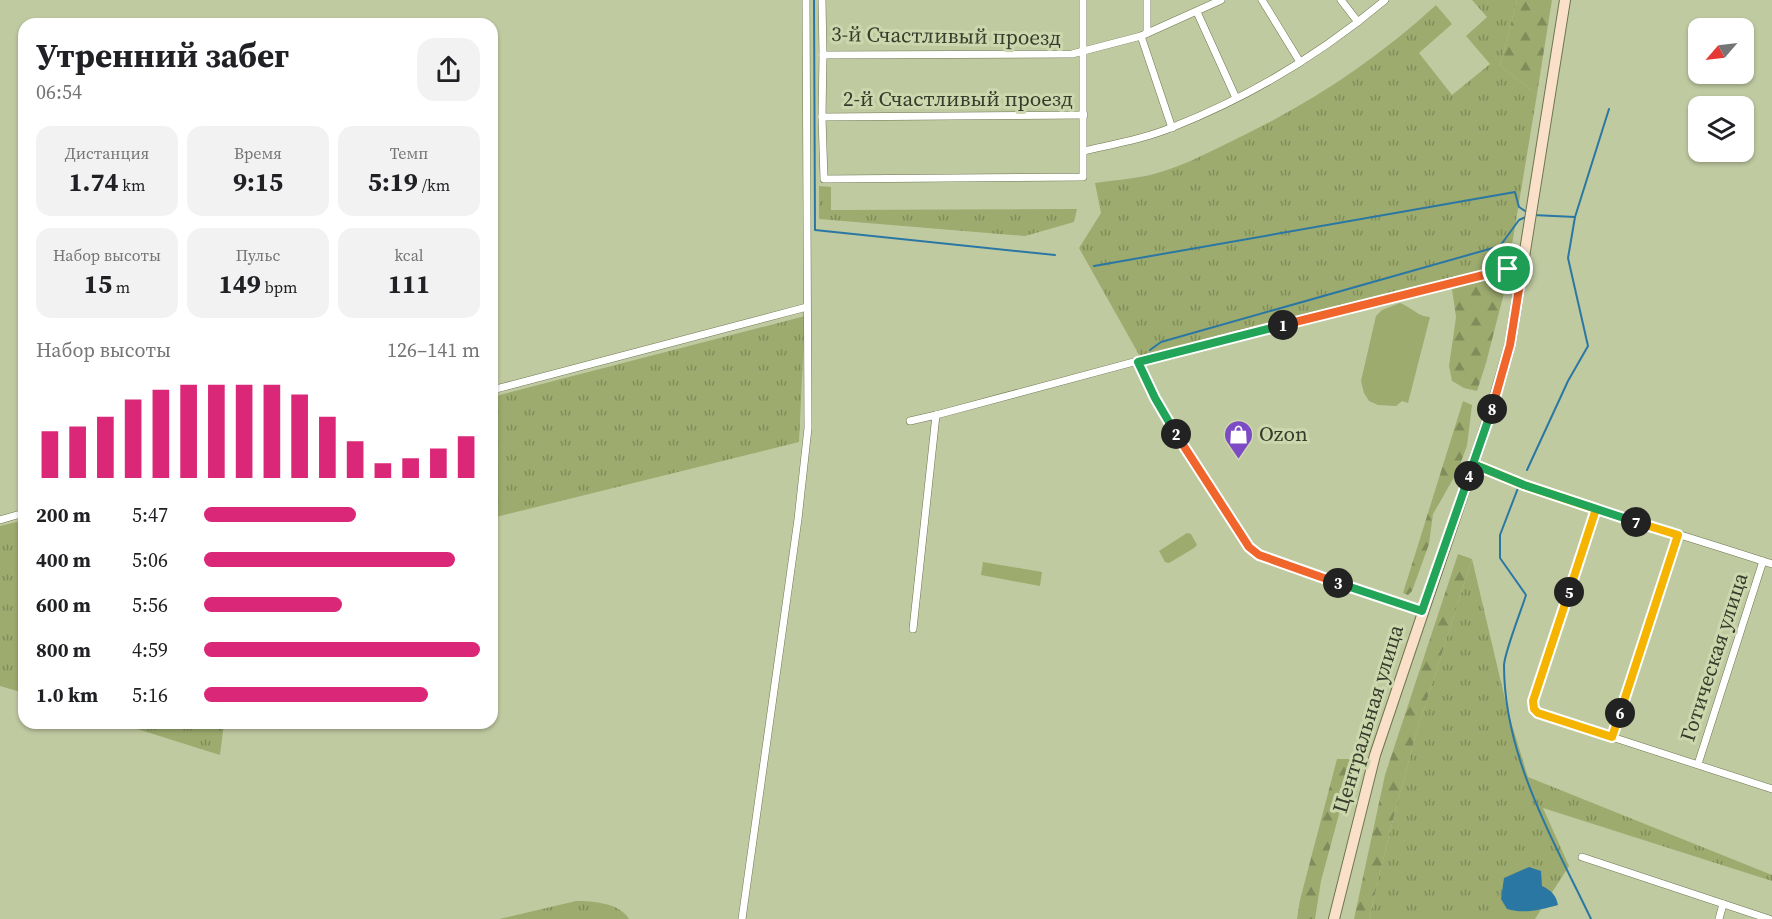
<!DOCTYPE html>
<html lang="ru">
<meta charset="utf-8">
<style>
:root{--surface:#fff;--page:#f2f2f2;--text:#202124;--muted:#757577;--accent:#db2777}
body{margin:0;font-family:"Source Serif 4",serif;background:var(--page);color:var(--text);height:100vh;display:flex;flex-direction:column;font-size:22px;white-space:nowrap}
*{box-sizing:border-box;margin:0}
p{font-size:20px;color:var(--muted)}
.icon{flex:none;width:33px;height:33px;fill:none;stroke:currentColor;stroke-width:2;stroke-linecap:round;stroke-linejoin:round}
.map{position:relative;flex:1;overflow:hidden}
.panel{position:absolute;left:18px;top:18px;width:480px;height:711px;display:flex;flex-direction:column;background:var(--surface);border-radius:18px;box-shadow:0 2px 4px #0004}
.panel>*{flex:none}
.needle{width:39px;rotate:242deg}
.buttons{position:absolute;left:1688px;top:18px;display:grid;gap:12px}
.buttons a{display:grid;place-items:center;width:66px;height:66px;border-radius:12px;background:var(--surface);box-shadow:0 2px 4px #0004;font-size:30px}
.pin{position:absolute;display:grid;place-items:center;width:51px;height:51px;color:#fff;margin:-26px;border:3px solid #fff;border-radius:50%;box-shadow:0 2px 6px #0007}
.km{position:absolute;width:30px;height:30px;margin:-15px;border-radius:50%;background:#222;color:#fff;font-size:16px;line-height:30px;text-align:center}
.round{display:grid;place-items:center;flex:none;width:63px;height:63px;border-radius:18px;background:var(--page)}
.headline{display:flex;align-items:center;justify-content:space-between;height:102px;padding:0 18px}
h1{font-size:33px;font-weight:700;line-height:45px}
.figures{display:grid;grid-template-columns:repeat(3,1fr);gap:9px;height:102px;padding:6px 18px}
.figures div{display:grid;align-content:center;border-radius:15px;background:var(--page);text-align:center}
.figures b{font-size:26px;font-weight:700}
.figures small{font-size:16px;font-weight:400}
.figures p{font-size:16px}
.chart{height:168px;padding:12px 18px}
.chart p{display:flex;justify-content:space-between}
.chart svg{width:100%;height:108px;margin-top:6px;stroke:var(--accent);stroke-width:6}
ul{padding:0 18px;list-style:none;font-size:20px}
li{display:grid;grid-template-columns:96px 72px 1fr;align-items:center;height:45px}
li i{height:15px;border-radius:8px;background:var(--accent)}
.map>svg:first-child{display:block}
.grass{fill:url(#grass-tufts)}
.forest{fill:url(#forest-firs)}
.park{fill:#9dab6e}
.water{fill:#2b77a4}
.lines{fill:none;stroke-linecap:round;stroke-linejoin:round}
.stream{stroke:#2b77a4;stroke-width:2}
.minor-casing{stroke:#6d7650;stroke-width:8}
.secondary-casing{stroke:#6d7650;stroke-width:12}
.minor{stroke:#fff;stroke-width:7}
.secondary{stroke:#fae0c8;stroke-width:10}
.split-1-casing{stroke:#fff;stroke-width:12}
.split-2-casing{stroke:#fff;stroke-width:12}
.split-3-casing{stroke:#fff;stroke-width:12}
.split-4-casing{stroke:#fff;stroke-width:12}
.split-5-casing{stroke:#fff;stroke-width:12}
.split-6-casing{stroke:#fff;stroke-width:12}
.split-7-casing{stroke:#fff;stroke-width:12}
.split-8-casing{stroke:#fff;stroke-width:12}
.split-9-casing{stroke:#fff;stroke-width:12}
.split-1{stroke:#f0652b;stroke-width:8}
.split-2{stroke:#22a559;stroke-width:8}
.split-3{stroke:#f0652b;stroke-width:8}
.split-4{stroke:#22a559;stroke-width:8}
.split-5{stroke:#f5b400;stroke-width:8}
.split-6{stroke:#f5b400;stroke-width:8}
.split-7{stroke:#f5b400;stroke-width:8}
.split-8{stroke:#22a559;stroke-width:8}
.split-9{stroke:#f0652b;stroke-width:8}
.labels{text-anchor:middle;stroke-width:6;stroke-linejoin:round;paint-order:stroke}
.street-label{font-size:21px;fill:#373b2b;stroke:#cdd7ae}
.poi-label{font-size:21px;fill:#373b2b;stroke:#cdd7ae;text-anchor:start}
</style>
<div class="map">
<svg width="1772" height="919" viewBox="0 0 1772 919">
<defs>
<pattern id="grass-tufts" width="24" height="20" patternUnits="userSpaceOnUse" patternTransform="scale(1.5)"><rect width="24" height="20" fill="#9dab6e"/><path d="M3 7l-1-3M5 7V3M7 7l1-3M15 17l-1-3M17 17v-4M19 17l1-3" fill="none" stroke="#818c5b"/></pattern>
<pattern id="forest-firs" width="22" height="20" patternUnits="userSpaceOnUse" patternTransform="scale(1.5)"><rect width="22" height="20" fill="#9dab6e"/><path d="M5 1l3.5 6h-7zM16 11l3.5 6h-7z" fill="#818c5b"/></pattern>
</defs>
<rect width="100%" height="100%" fill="#c0caa1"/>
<!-- grass -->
<g class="grass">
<path d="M1472,0H1517L1500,66L1537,94L1508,269L1142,360L1079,248L1101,213L1095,183C1114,180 1135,179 1154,174C1180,167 1206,154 1230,142C1306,106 1374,62 1436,5L1452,24L1419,53L1452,95L1490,64L1466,36L1487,17Z"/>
<path d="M819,186L831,187V210L1077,209L1074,222L1025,236L819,219Z"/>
<path d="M805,316L799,442L492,518V397Z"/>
<path d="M24,520V693L0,686V526Z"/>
<path d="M1472,559L1508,712L1528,777L1772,875V881L1543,808L1569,866L1535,919H1369L1390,831L1416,734Z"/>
<path d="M118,723H224L220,755Z"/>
<path d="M576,901C593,901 620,903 629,919H499Z"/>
</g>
<!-- forest -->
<g class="forest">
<path d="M1517,0H1552L1537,94L1500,66Z"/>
<path d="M1483,280L1502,284L1504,293L1486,363L1477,391L1464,388L1452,381L1449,366L1456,317L1452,289Z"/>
<path d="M1463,401L1472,405L1467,446L1457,472L1433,514L1429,544L1412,591L1408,595L1403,593Z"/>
<path d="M1458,554L1472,559L1416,734L1390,831L1369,919H1354L1385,775Z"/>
<path d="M1337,759H1354L1321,881L1315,919H1297L1300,900Z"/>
</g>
<!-- park -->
<g class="park">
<path d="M1400,303C1411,307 1419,317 1430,317L1408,403L1402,401L1396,406L1378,405L1369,401L1364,393L1361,381L1376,316L1382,310Z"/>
<path d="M1187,533L1191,534L1197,545L1194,548L1169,563L1165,562L1159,551Z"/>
<path d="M983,562L1042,572L1040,586L981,575Z"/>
</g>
<!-- water -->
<path class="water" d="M1529,867L1541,871L1542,886C1552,891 1556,895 1558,905C1540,910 1524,914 1507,909L1501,899L1504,878Z"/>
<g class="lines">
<!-- stream -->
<g class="stream">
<path d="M814,0L815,230L1055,255"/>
<path d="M1533,215L1575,217"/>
<path d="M1094,266L1515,192L1519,207L1528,213"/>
<path d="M1150,350L1161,342L1500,246L1519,220L1528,216"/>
<path d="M1527,470L1568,381L1588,346L1568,258L1575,217L1609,109"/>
<path d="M1518,488L1500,535V558L1526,595C1521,611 1505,651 1504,665C1504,757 1553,839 1591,919"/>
</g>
<defs>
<g id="minor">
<path d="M822,0L823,55L1072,54L1141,36L1221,0"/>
<path d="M1147,0V33"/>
<path d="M1262,0L1300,62"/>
<path d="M1341,0L1358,22"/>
<path d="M1197,12L1236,98"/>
<path d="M1141,36L1172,128"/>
<path d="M823,55L822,117L1084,115"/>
<path d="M822,117L824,179L1083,177V0"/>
<path d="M1084,151C1114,144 1144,139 1173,127C1249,97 1322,53 1385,0"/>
<path d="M1138,362L1155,398L1196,468L1249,547L1259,555L1422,611"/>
<path d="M492,390L807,307"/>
<path d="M910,421L936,415"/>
<path d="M1473,464C1571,504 1672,531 1772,564"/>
<path d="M1596,509L1533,701L1534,709L1538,713L1772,789"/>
<path d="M0,520L24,513"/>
<path d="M913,629L936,415L1238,334L1344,311L1500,270H1522"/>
<path d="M1613,737L1678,535"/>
<path d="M1698,764L1763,561"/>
<path d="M1582,857L1769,919"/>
<path d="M742,919L798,519L808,428L806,0"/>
<path d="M1719,919L1723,904"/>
</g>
<path id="secondary" d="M1334,919L1375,755L1491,411L1510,345L1565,0"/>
</defs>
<!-- minor casing -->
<use href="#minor" class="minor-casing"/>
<!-- secondary casing -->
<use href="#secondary" class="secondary-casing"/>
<!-- minor -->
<use href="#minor" class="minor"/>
<!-- secondary -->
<use href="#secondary" class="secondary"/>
</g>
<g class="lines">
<defs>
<path id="split-1" d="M1283,325L1508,269"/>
<path id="split-2" d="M1176,434L1155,398L1138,362L1283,325"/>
<path id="split-3" d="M1176,434L1249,547L1259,555L1338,583"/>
<path id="split-4" d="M1338,583L1422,611L1469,476"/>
<path id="split-5" d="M1469,476L1473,464L1524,485L1596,509L1569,592"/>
<path id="split-6" d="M1569,592L1533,701L1534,709L1538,713L1612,737L1620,713"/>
<path id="split-7" d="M1620,713L1678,535L1636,522"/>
<path id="split-8" d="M1492,409L1473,464L1524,485L1636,522"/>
<path id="split-9" d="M1492,409L1510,345L1522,270L1508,269"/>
</defs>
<!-- split-1 casing -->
<use href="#split-1" class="split-1-casing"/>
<!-- split-2 casing -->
<use href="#split-2" class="split-2-casing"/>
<!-- split-3 casing -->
<use href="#split-3" class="split-3-casing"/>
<!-- split-4 casing -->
<use href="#split-4" class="split-4-casing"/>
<!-- split-5 casing -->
<use href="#split-5" class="split-5-casing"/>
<!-- split-6 casing -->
<use href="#split-6" class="split-6-casing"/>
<!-- split-7 casing -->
<use href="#split-7" class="split-7-casing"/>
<!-- split-8 casing -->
<use href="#split-8" class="split-8-casing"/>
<!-- split-9 casing -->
<use href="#split-9" class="split-9-casing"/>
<!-- split-1 -->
<use href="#split-1" class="split-1"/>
<!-- split-2 -->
<use href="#split-2" class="split-2"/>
<!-- split-3 -->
<use href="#split-3" class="split-3"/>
<!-- split-4 -->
<use href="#split-4" class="split-4"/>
<!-- split-5 -->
<use href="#split-5" class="split-5"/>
<!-- split-6 -->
<use href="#split-6" class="split-6"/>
<!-- split-7 -->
<use href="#split-7" class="split-7"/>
<!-- split-8 -->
<use href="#split-8" class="split-8"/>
<!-- split-9 -->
<use href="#split-9" class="split-9"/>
</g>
<!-- icons -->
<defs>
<symbol id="shop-pin" viewBox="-11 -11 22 30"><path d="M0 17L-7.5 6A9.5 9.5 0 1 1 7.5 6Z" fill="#7d4bc3" stroke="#cdd7ae"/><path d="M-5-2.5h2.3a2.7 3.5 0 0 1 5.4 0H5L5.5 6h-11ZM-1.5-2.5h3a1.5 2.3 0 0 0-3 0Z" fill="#fff"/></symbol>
</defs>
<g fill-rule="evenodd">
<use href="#shop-pin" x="1222" y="418" width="33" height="45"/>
</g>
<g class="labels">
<!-- street labels -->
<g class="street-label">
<text transform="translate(946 36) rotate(1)" y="7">3-й Счастливый проезд</text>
<text x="958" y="106">2-й Счастливый проезд</text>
<text transform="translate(1714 657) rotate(-72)" y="7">Готическая улица</text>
<text transform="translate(1368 719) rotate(-73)" y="7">Центральная улица</text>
</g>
<!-- poi labels -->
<g class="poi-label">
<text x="1259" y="441">Ozon</text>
</g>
</g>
</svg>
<div class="buttons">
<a><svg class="needle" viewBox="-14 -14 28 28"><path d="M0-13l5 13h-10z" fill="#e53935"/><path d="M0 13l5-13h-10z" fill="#757577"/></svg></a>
<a><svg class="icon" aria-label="layers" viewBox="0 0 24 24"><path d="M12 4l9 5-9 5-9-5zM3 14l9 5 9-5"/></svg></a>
</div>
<div class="pin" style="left:1508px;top:269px;background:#1e9e55"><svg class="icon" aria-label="arrive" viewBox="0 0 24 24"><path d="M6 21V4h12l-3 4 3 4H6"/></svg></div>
<b class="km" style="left:1283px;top:325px">1</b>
<b class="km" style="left:1176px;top:434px">2</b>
<b class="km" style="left:1338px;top:583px">3</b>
<b class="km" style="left:1469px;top:476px">4</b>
<b class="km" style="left:1569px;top:592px">5</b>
<b class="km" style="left:1620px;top:713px">6</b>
<b class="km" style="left:1636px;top:522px">7</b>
<b class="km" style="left:1492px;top:409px">8</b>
<section class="panel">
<div class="headline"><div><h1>Утренний забег</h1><p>06:54</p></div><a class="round"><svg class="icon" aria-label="share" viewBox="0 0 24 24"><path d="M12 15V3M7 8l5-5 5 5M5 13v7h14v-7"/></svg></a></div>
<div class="figures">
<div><p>Дистанция</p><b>1.74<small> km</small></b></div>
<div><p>Время</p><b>9:15</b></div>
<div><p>Темп</p><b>5:19<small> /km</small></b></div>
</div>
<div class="figures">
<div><p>Набор высоты</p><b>15<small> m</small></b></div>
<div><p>Пульс</p><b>149<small> bpm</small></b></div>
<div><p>kcal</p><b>111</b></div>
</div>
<div class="chart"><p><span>Набор высоты</span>126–141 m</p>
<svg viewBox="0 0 160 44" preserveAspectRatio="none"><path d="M5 44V25M15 44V23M25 44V19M35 44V12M45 44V8M55 44V6M65 44V6M75 44V6M85 44V6M95 44V10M105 44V19M115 44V29M125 44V38M135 44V36M145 44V32M155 44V27"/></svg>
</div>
<ul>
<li><b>200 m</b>5:47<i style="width:55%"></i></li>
<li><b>400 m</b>5:06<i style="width:91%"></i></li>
<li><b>600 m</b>5:56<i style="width:50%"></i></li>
<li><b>800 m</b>4:59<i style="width:100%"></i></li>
<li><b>1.0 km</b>5:16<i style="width:81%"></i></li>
</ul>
</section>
</div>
